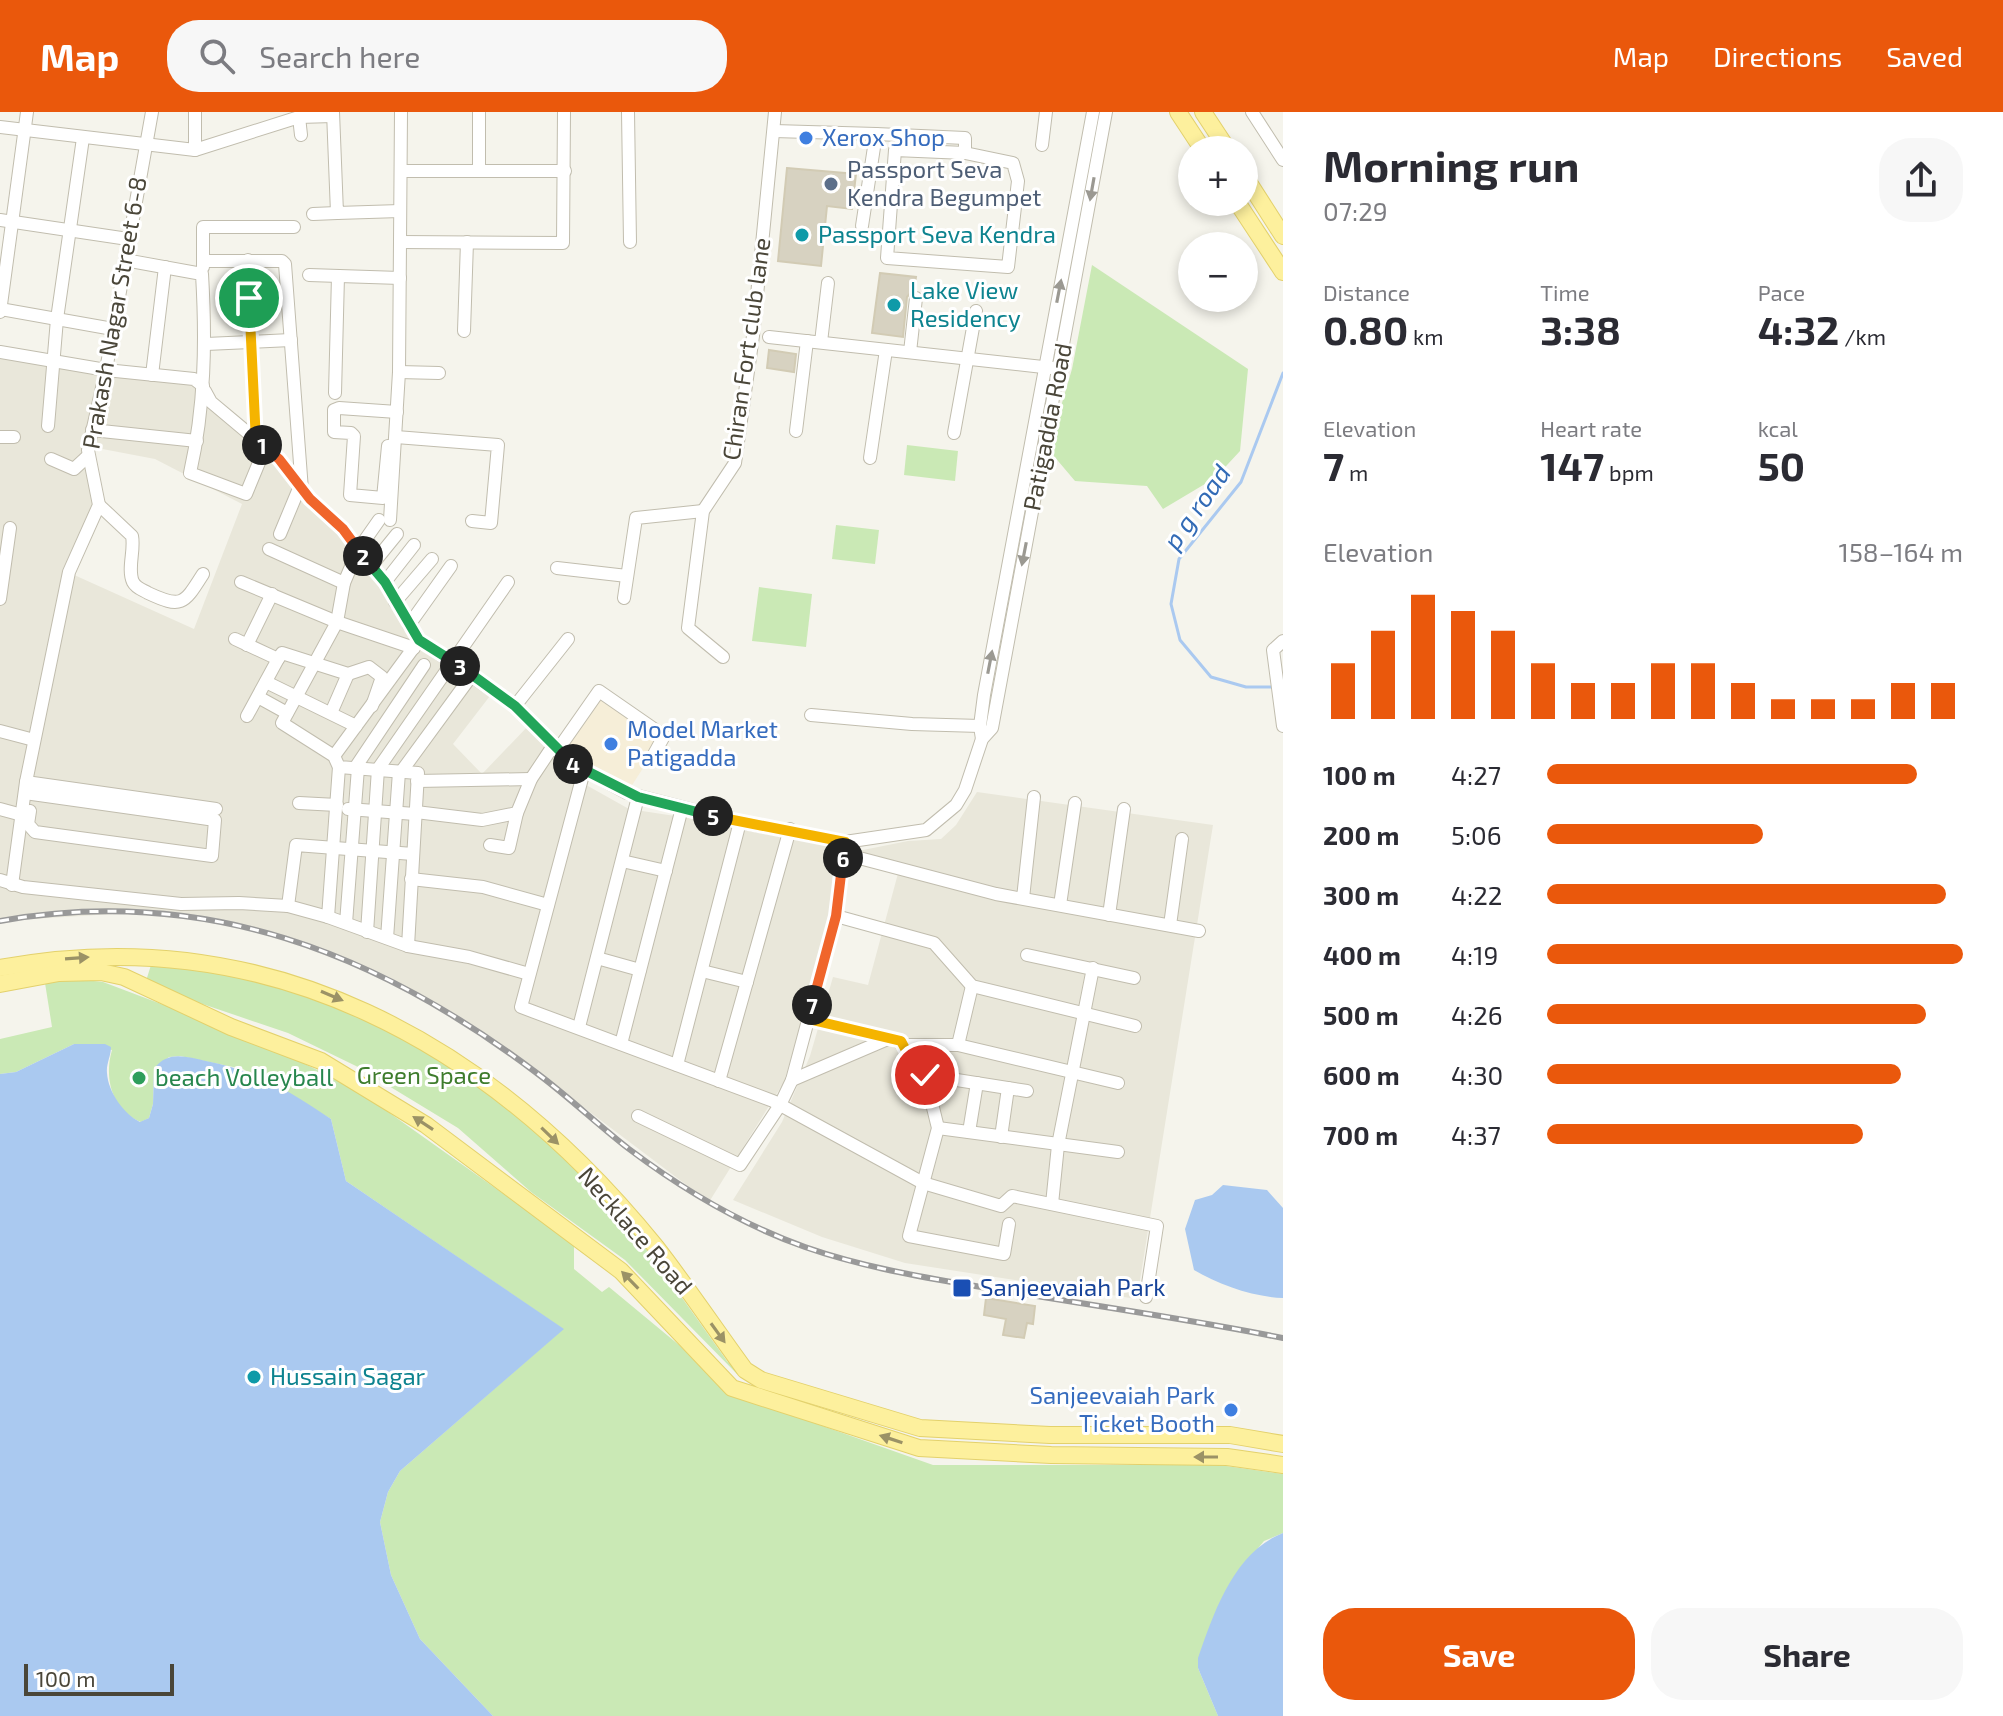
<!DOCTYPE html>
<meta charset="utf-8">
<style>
:root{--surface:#fff;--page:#f7f7f7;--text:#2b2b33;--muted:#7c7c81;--accent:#ea580c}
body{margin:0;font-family:"Exo 2",sans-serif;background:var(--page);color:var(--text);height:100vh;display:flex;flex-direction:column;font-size:30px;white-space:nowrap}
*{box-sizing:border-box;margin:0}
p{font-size:26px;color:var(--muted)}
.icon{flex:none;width:44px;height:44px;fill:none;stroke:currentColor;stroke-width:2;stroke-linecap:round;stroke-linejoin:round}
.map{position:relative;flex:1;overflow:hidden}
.panel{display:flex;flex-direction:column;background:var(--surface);width:720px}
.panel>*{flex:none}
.tools{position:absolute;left:1178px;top:24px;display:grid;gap:16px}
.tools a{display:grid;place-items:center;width:80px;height:80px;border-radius:50%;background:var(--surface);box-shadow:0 4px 12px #0003;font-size:40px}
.scale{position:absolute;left:24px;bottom:20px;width:150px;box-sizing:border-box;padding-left:8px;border:4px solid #4a4639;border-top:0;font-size:22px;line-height:28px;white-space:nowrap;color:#4a4639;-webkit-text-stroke:6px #fff;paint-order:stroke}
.pin{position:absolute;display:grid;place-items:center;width:68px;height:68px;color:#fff;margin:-34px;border:4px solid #fff;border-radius:50%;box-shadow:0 2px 8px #0007}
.km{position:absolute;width:40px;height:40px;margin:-20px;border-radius:50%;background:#222;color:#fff;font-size:22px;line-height:40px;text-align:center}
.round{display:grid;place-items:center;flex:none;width:84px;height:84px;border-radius:32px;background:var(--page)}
.summary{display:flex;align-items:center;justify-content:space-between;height:136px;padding:0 40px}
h1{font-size:44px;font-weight:700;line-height:60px}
.stats{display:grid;grid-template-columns:repeat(3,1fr);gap:12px;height:136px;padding:8px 40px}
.stats div{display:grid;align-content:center}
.stats b{font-size:40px;font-weight:700}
.stats small{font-size:22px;font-weight:400}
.stats p{font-size:22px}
.chart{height:224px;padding:16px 40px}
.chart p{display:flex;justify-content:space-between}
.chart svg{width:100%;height:144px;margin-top:8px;stroke:var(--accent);stroke-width:6}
.primary-button{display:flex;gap:16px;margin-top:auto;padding:16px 40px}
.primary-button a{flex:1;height:92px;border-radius:32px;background:var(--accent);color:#fff;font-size:32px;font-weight:700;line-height:92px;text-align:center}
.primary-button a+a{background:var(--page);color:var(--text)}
ul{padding:0 40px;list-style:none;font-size:26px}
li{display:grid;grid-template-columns:128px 96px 1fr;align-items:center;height:60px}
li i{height:20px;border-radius:10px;background:var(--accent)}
header{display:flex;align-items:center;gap:48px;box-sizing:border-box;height:112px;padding:0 40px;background:var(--accent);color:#fff}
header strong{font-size:38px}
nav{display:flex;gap:44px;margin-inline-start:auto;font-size:28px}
.search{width:560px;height:72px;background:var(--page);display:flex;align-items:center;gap:20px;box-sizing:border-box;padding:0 28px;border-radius:32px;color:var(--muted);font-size:30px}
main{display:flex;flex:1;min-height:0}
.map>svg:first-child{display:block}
.residential{fill:#e9e7da;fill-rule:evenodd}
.commercial{fill:#f6eed8}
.green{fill:#cae9b5}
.water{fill:#aac9f0}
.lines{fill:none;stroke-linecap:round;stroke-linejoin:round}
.stream{stroke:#aac9f0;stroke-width:3}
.building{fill:#d7d2c1;stroke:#d2cbb4;stroke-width:2}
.minor-casing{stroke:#c1bdae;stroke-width:14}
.major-casing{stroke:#e3d16c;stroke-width:18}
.minor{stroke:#fff;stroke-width:12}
.major{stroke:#fdf09d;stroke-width:16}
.rail-casing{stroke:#999;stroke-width:6}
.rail{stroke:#fff;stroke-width:3;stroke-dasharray:9;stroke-linecap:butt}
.oneway{fill:#9b9992}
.oneway2{fill:#9b9266}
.split-1-casing{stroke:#fff;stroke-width:16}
.split-2-casing{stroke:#fff;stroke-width:16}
.split-3-casing{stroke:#fff;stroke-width:16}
.split-4-casing{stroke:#fff;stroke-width:16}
.split-5-casing{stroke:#fff;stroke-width:16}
.split-6-casing{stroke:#fff;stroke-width:16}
.split-7-casing{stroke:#fff;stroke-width:16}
.split-8-casing{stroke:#fff;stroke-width:16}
.split-1{stroke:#f5b400;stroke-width:10}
.split-2{stroke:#f0652b;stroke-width:10}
.split-3{stroke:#22a559;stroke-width:10}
.split-4{stroke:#22a559;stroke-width:10}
.split-5{stroke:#22a559;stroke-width:10}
.split-6{stroke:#f5b400;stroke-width:10}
.split-7{stroke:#f0652b;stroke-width:10}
.split-8{stroke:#f5b400;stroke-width:10}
.shop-dot{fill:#3f7fe0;stroke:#fff;stroke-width:3}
.service-dot{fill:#5c6f8a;stroke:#fff;stroke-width:3}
.culture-dot{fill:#0f9aa8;stroke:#fff;stroke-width:3}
.leisure-dot{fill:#2e9e5b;stroke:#fff;stroke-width:3}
.transit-dot{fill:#1a4fb4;stroke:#fff;stroke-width:3}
.labels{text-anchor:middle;stroke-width:6;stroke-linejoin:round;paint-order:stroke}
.shop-label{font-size:24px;fill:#366cbe;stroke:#fff;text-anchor:start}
.service-label{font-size:24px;fill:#4e5e75;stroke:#fff;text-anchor:start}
.culture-label{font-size:24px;fill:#0d838f;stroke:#fff;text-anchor:start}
.street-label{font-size:24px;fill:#4a4639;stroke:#fff}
.park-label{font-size:24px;fill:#3e7c2c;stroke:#fff}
.leisure-label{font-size:24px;fill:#27864d;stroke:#fff;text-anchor:start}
.transit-label{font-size:24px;fill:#164399;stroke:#fff;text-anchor:start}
.water-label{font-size:26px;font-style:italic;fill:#326bb6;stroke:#fff}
</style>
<header>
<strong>Map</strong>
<div class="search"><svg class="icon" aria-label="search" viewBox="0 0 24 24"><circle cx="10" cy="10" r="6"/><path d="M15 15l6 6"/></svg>Search here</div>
<nav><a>Map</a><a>Directions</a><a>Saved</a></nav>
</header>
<main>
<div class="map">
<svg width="1283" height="1604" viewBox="0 0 1283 1604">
<rect width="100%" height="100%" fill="#f5f4ec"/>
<!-- residential -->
<g class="residential">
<path d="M0,242L193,268L342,414L420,526L493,580L453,632L482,662L529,613L579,669L629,697L834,728L831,808L784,970L709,1090L542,964L389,865L260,818L145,800L0,809ZM92,335L155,347L242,392L194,517L72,462L97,396Z"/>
<path d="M977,680L1213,713L1137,1187L905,1151L822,1125L733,1088L782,1010L810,944L833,865L868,873L900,754L853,740L908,729L941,727L956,713Z"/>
</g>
<!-- commercial -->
<path class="commercial" d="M599,580L663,625L627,681L559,639Z"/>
<!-- green -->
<g class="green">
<path d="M1092,153L1248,257L1240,339L1215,366L1163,397L1147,374L1075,369L1053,343L1059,301L1072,257Z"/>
<path d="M907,333L958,339L955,369L904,363Z"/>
<path d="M836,413L879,418L875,452L832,447Z"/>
<path d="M759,475L812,482L806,535L752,529Z"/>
<path d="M151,853L264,867L414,928L524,1007L610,1092L658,1152L727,1249L738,1259L737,1262L625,1148L531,1080L458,1016L356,954L288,921L173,882L146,869Z"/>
<path d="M76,867L103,870L246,924L353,975L574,1132V1157L602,1180L609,1175L679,1233L724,1279L933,1353H1219L1283,1362V1421L1264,1429L1245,1452L1198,1556L1218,1604H493L420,1527L391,1463L380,1410L388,1380L400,1359L563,1217L346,1069L331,1007L243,957L180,944L169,945L154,957L153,992L149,1006L141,1010C111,998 104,965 112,938L74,932L16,960L0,962V927L52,915L45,871Z"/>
</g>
<!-- water -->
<g class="water">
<path d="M74,932H105L111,935C111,944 106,952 107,961C108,980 124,1002 140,1010L149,1006L153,992L154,957C168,938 186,945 206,949C257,959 288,978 331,1007L346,1069L564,1217L400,1359L388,1380L380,1410L391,1463L420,1527L493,1604H0V962L16,960Z"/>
<path d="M1223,1073L1267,1078L1283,1096V1186C1254,1185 1219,1173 1194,1158L1185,1117L1195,1088L1212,1083Z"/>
<path d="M1283,1421V1604H1218L1198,1556V1546C1214,1500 1234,1440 1283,1421Z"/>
</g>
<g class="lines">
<!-- stream -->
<path class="stream" d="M1275,575H1246L1211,565L1180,528L1171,492L1179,447L1241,370L1283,261"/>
</g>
<!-- building -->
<g class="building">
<path d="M787,56L856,62L852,97L827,94L821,154L778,149Z"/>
<path d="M880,161L916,165L914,177L907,185L903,225L872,221Z"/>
<path d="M769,238L796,242L794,260L767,256Z"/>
<path d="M986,1186L1035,1194L1033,1212L1027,1211L1024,1226L1003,1223L1006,1207L984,1203Z"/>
</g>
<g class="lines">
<defs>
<g id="minor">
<path d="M195,0V38"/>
<path d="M333,0L337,101L400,99"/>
<path d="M479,0V59"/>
<path d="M628,0L630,130"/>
<path d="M1252,0L1283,48"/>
<path d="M299,5L301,23"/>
<path d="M0,15L195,38L299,5L333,4"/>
<path d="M774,19L876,22L862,114"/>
<path d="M876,22L965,26V41"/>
<path d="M1042,33L1046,0"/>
<path d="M895,38L965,41L1013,51L1018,69L1008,155L887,146Z"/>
<path d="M401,59H565"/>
<path d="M313,102L337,101"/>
<path d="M0,108L128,127"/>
<path d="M400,130L563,131L564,0"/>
<path d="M125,148L202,162C206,230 205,294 190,361L246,382L265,336"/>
<path d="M248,148L256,330"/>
<path d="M203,149H282L285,152L302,378"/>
<path d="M203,155V115H294"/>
<path d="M309,163L400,166"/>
<path d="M0,197L113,217"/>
<path d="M0,200L27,0"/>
<path d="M464,219L467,130"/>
<path d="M769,225L1052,256"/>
<path d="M821,230L828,171"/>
<path d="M206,232L291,228"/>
<path d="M0,240L106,258L194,267L203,274"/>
<path d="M910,240L916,186"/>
<path d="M399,260L439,261"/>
<path d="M152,263L165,155"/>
<path d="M205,279L211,290L279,347L310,387L343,417L385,470L419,528L515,594L572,651L627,681L740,710L845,730L926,718L956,693L965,678L982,627L992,616L1106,0"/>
<path d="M335,281L338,164"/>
<path d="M48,314L57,207L83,26"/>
<path d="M92,318L197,329"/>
<path d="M796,319L807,229"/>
<path d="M954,321L976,199"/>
<path d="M0,325H14"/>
<path d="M396,325L498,333L491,411L472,409"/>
<path d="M388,334L383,386L350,383L354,324L351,321L334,320V298L339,296L397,300"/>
<path d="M870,346L886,238"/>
<path d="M51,347L74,357L88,344"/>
<path d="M99,393L132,424C135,438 127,457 133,470C136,476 143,478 148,481C182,497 184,492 203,462"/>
<path d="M379,408L358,438L344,471L337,510L282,611L334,644L339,655L418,661L408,834"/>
<path d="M390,408L399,260L401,0"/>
<path d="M280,422L300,374"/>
<path d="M269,437L344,471"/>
<path d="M371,454L397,422"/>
<path d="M557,456L627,464"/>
<path d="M241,470L337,510L414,536"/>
<path d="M385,470L414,433"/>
<path d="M624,486L636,406L703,399"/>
<path d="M0,487L10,416"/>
<path d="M395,490L432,447"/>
<path d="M409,513L451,454"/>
<path d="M235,527L278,547L282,541L348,562L369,555L382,565L372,594"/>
<path d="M1283,529L1273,538L1283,614"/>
<path d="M247,533L272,482"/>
<path d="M723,545L688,516L703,399L735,351L753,224L775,0"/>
<path d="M266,570L356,614"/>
<path d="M258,585L287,601"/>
<path d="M515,594L568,527"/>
<path d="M331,601L348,562"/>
<path d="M811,603L912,612L980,614"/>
<path d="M247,604L278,547"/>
<path d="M0,619L34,628"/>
<path d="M982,627L980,614L984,583L1093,0"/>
<path d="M557,639L599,579L664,624L653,644"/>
<path d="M334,644L417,531"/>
<path d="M355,656L424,553"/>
<path d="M584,659L521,895L773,989L923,1071L1001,1094L1012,1084L1157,1114L1146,1185"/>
<path d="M401,660L472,563"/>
<path d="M417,669L531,667"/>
<path d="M26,670L216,697"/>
<path d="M25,681L174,702V694"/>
<path d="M299,691L337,693"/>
<path d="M0,697L22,703"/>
<path d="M348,697L415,702"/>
<path d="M30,699L28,712L35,720L212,744L215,708L174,702"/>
<path d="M416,700L482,708L517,701L531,667L553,634"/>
<path d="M490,733L509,736L517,701"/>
<path d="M844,737V742L996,782L1199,819"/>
<path d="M622,749L666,759"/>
<path d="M411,767L483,775L548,793"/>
<path d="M0,768L23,775L181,792L239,791L288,794L328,805L408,834L469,845L529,862"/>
<path d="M12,773L26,670L69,460L99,393L88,338L106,258L152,0"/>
<path d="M1023,786L1034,685"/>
<path d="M1060,793L1075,691"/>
<path d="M288,794L296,733L413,742"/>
<path d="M1109,803L1124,697"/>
<path d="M836,804L934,831L972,874L1135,914"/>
<path d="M328,805L339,655"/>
<path d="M346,811L358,656"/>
<path d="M1170,813L1182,727"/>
<path d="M367,820L378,657L508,470"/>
<path d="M387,826L399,660"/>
<path d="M1027,843L1134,866"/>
<path d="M597,846L640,858"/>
<path d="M702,859L747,870"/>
<path d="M808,907L890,926"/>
<path d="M579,915L638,685"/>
<path d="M621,932L682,696"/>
<path d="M905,933L917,959L925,963L938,1016L909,1124L1004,1142L1009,1112"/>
<path d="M958,933L1118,971"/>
<path d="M677,953L740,710"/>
<path d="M925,963L1027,979"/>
<path d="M792,968L890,926L905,933H958L972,874"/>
<path d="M719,969L790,717"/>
<path d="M638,1004L740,1053L780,993L792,968L836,804L844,742"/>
<path d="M938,1016L1118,1040"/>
<path d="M969,1020L977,971"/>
<path d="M1001,1025L1008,976"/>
<path d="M1052,1092L1058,1033L1093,856"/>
</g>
<g id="major">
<path d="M1178,0L1203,38"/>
<path d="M1203,0L1228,38"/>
<path d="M1244,63L1283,124"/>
<path d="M1237,90L1283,160"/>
<path d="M0,856C267,806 491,931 656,1135C687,1175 715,1217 745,1258L761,1268L920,1316L1050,1323H1230L1283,1332"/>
<path d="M0,872L59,861L101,860L124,865L231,915L321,949L426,1013L621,1159L732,1276L919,1336L1051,1343L1227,1345L1283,1353"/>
</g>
</defs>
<!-- minor casing -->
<use href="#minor" class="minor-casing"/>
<!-- major casing -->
<use href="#major" class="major-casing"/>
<!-- minor -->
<use href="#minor" class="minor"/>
<!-- major -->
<use href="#major" class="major"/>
<defs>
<path id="rail" d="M0,809C204,773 377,840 538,962C570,986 598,1013 629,1037C682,1077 743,1113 805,1135C862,1155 922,1165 981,1175C1082,1192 1183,1206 1283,1226"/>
</defs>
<!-- rail casing -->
<use href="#rail" class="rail-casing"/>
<!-- rail -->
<use href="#rail" class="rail"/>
</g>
<!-- one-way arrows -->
<defs><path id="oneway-solid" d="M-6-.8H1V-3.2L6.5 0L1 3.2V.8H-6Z" transform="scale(2)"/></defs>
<g class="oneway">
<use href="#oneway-solid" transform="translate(1092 77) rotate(100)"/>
<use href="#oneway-solid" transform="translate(1059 179) rotate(-79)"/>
<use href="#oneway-solid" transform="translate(1024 442) rotate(101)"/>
<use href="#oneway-solid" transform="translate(990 550) rotate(-79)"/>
</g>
<g class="oneway2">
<use href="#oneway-solid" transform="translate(77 846) rotate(-4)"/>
<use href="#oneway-solid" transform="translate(332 884) rotate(23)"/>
<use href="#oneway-solid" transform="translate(423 1011) rotate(-147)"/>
<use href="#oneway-solid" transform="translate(550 1024) rotate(44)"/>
<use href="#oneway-solid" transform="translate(630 1168) rotate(-134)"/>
<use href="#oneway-solid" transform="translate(718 1221) rotate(54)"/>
<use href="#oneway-solid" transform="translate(891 1327) rotate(-162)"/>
<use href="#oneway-solid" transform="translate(1206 1345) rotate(-180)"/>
</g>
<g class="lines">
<defs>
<path id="split-1" d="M249,186L256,330L262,333"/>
<path id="split-2" d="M262,333L279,347L310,387L343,417L363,444"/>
<path id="split-3" d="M363,444L385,470L419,528L460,554"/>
<path id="split-4" d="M460,554L515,594L573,652"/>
<path id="split-5" d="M573,652L638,685L713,704"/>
<path id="split-6" d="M713,704L845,730L843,746"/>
<path id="split-7" d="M812,893L836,804L843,746"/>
<path id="split-8" d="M812,893L808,907L901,929L917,959L925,963"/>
</defs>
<!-- split-1 casing -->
<use href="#split-1" class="split-1-casing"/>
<!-- split-2 casing -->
<use href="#split-2" class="split-2-casing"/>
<!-- split-3 casing -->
<use href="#split-3" class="split-3-casing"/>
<!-- split-4 casing -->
<use href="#split-4" class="split-4-casing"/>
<!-- split-5 casing -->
<use href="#split-5" class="split-5-casing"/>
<!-- split-6 casing -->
<use href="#split-6" class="split-6-casing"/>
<!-- split-7 casing -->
<use href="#split-7" class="split-7-casing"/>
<!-- split-8 casing -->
<use href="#split-8" class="split-8-casing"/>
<!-- split-1 -->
<use href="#split-1" class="split-1"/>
<!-- split-2 -->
<use href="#split-2" class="split-2"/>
<!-- split-3 -->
<use href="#split-3" class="split-3"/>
<!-- split-4 -->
<use href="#split-4" class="split-4"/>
<!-- split-5 -->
<use href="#split-5" class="split-5"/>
<!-- split-6 -->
<use href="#split-6" class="split-6"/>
<!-- split-7 -->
<use href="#split-7" class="split-7"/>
<!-- split-8 -->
<use href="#split-8" class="split-8"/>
</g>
<!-- markers -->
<g class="shop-dot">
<circle cx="806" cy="26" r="8"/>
<circle cx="611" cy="632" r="8"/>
<circle cx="1231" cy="1298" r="8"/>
</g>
<circle class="service-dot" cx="831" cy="72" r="8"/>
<g class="culture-dot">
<circle cx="802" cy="123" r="8"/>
<circle cx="894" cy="193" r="8"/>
<circle cx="254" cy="1265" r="8"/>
</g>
<circle class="leisure-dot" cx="139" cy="966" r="8"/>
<rect class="transit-dot" x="952" y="1166" width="20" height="20" rx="4"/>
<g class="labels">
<!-- shop labels -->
<g class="shop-label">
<text x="822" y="34">Xerox Shop</text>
<text x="627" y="626">Model Market<tspan x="627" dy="28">Patigadda</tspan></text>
<text x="1215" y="1292" text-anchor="end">Sanjeevaiah Park<tspan x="1215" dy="28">Ticket Booth</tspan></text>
</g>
<!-- service labels -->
<g class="service-label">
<text x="847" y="66">Passport Seva<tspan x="847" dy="28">Kendra Begumpet</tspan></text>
</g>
<!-- culture labels -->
<g class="culture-label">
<text x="818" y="131">Passport Seva Kendra</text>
<text x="910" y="187">Lake View<tspan x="910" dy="28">Residency</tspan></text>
<text x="270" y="1273">Hussain Sagar</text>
</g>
<!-- street labels -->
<g class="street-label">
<text transform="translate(115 201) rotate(-80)" y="8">Prakash Nagar Street 6-8</text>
<text transform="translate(747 237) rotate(-82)" y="8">Chiran Fort club lane</text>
<text transform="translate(1048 315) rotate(-79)" y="8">Patigadda Road</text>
<text transform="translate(635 1119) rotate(49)" y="8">Necklace Road</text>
</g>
<!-- park labels -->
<g class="park-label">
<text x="424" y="972">Green Space</text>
</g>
<!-- leisure labels -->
<g class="leisure-label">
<text x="155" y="974">beach Volleyball</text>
</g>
<!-- transit labels -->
<g class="transit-label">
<text x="980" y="1184">Sanjeevaiah Park</text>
</g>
<!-- water labels -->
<g class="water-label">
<text transform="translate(1197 395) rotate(-55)" y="9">p g road</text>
</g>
</g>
</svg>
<div class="tools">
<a>+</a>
<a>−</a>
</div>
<div class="scale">100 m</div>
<div class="pin" style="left:249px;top:186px;background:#1e9e55"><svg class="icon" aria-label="arrive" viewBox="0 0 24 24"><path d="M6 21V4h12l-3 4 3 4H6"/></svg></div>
<div class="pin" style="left:925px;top:963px;background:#d93025"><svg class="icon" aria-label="check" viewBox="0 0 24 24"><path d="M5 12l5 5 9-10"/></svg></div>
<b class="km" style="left:262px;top:333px">1</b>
<b class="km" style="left:363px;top:444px">2</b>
<b class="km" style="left:460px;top:554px">3</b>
<b class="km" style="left:573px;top:652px">4</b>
<b class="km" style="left:713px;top:704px">5</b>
<b class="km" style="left:843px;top:746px">6</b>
<b class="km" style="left:812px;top:893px">7</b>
</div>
<section class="panel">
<div class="summary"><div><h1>Morning run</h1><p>07:29</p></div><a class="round"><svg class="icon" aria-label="share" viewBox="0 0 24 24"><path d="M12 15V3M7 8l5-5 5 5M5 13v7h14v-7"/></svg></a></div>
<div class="stats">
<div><p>Distance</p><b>0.80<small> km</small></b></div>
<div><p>Time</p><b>3:38</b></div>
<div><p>Pace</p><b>4:32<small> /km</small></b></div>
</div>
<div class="stats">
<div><p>Elevation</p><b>7<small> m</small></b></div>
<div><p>Heart rate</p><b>147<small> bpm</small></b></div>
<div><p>kcal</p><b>50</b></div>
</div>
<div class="chart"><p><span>Elevation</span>158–164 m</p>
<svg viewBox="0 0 160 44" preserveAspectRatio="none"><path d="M5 44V27M15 44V17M25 44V6M35 44V11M45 44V17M55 44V27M65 44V33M75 44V33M85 44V27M95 44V27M105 44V33M115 44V38M125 44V38M135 44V38M145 44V33M155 44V33"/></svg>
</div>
<ul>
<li><b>100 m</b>4:27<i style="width:89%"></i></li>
<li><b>200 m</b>5:06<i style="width:52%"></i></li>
<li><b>300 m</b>4:22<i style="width:96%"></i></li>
<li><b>400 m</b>4:19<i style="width:100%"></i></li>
<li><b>500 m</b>4:26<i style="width:91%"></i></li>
<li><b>600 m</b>4:30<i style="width:85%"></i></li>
<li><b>700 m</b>4:37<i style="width:76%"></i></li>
</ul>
<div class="primary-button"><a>Save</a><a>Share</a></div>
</section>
</main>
